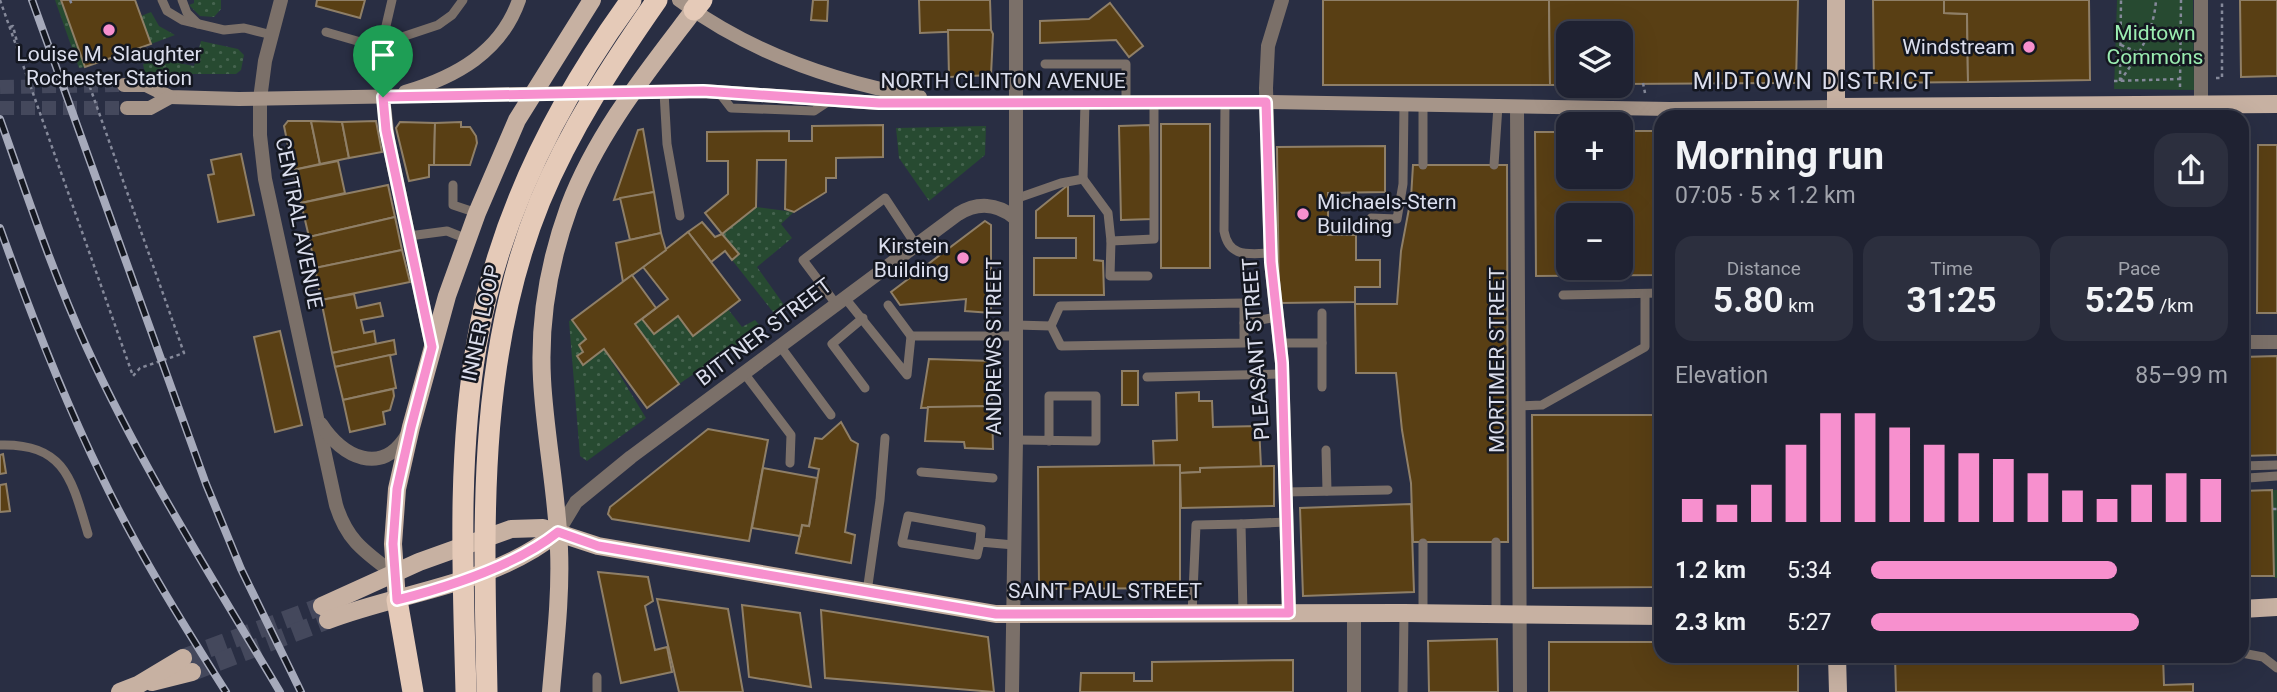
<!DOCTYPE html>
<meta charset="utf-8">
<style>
:root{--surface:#1f2232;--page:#2c2f3e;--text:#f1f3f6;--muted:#a1a4ac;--line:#3c3f4d;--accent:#f790ce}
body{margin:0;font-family:Roboto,sans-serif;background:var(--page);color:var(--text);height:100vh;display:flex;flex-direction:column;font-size:26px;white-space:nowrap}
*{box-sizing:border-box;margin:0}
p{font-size:23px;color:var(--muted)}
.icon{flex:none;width:38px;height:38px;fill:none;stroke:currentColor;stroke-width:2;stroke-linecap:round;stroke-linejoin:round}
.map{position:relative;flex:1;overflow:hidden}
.drawer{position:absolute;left:1654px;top:110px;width:595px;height:553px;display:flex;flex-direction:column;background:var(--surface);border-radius:21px;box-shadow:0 7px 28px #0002,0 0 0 2px var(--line)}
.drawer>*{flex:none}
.fabs{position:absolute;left:1556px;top:21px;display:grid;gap:14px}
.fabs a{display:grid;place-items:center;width:77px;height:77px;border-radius:14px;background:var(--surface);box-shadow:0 7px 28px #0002,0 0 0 2px var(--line);font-size:35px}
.pin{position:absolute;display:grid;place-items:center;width:60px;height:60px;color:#fff;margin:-72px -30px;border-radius:50% 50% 50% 0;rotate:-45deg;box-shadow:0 0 7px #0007}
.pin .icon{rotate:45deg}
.round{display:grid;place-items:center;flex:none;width:74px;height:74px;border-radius:21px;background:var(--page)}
.summary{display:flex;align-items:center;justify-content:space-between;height:119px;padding:0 21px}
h1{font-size:38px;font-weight:700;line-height:52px}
.metrics{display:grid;grid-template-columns:repeat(3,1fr);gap:10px;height:119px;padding:7px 21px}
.metrics div{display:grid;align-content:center;border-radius:18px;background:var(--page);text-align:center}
.metrics b{font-size:35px;font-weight:700}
.metrics small{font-size:19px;font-weight:400}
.metrics p{font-size:19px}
.chart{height:196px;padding:14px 21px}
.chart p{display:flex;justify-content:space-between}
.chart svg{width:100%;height:126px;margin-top:7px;stroke:var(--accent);stroke-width:6}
ul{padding:0 21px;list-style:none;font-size:23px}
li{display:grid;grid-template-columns:112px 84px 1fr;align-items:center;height:52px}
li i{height:18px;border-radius:9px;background:var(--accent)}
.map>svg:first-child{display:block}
.grass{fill:url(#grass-dots)}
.park{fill:#274a31}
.building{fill:#593f14;stroke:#8f7f67;stroke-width:2;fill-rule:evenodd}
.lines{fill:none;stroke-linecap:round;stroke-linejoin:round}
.secondary-tunnel{stroke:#44485c;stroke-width:14;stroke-dasharray:14 7;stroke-linecap:butt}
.primary-tunnel{stroke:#44485c;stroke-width:18;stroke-dasharray:18 9;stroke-linecap:butt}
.path{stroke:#85899a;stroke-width:2.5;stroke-dasharray:3.5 3.5;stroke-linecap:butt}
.service{stroke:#7b7069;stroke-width:9}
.minor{stroke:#7b7069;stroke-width:14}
.tertiary{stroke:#7b7069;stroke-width:14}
.secondary{stroke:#a69589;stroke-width:14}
.primary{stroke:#c7b1a2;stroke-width:18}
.motorway{stroke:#e5cab8;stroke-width:21}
.rail-casing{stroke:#a6aabb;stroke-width:8}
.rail{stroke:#141720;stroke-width:5;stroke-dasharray:16;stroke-linecap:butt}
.route-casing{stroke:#fff;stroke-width:14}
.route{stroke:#f790ce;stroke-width:9}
.poi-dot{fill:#f790ce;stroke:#141720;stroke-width:2.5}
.labels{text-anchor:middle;stroke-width:5;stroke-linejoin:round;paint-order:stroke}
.park-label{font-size:21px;fill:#9bedb1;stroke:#141720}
.poi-label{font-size:21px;fill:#dbdeed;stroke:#141720;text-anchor:end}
.street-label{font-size:21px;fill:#dbdeed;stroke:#141720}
.neighbourhood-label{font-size:23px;letter-spacing:2px;fill:#dbdeed;stroke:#141720}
</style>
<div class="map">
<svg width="2277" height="692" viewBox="0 0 2277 692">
<defs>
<pattern id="grass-dots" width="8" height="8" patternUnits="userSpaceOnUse" patternTransform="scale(1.75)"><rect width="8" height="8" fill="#274a31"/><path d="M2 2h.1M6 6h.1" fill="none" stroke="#46644f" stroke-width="1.8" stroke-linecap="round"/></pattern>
</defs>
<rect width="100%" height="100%" fill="#292e43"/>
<!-- grass -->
<g class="grass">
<path d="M55,0H61L85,67L79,68Z"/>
<path d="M194,0H221V9L214,17L200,16L189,5L194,3Z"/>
<path d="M151,12L159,26L175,35L151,44L141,16Z"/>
<path d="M201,41L238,49L244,55L241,70L236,74H145L143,64L159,59L194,66Z"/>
<path d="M986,126L985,155L929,201L899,158L896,128Z"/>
<path d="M756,207L794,212L781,224L792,238L757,267L787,309L777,317L732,260L739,254L722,234Z"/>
<path d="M728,309L742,327L755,320L762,328L679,384L635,324L642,319L654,334L678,316L693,336Z"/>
<path d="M572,320L586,339L579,345L583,352L584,364L604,349L646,418L587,461L580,456L569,321Z"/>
</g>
<!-- park -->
<g class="park">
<path d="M2117,0H2193L2194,90L2114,89Z"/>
<path d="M2272,490H2277V578H2274Z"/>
</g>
<!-- building -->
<g class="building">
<path d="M61,0H135L151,44L85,67Z"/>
<path d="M317,0H365L360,18L316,6Z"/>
<path d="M813,0H828L827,21L811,20Z"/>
<path d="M919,0H990L991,30L920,33Z"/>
<path d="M1323,0H1549L1550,85H1323Z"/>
<path d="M1549,0H1798L1796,83L1620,84V33H1568V85H1550Z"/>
<path d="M1873,0H1944V13L1967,14L1968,82L1874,83Z"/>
<path d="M1944,0H2089L2090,80L1968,82L1967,14L1944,13Z"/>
<path d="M2240,0H2277V76L2241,77Z"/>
<path d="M1110,3L1143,46L1129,57L1116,40L1040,43V21L1089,19Z"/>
<path d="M948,30H991L993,34L991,75L949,77Z"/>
<path d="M288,121H311L320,164L293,170L284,126Z"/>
<path d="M311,121L342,122L349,158L320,164Z"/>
<path d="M376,121L382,152L349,158L342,122Z"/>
<path d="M400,122L435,123L434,165H429V177L409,181L396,128Z"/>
<path d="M461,122V127H470L476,136L477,143L470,165H434L435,123Z"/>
<rect x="1161" y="124" width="49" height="144"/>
<path d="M883,125V157L836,158V178H826V192L794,212L785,209L786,160H757L756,207L722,234L705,213L728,194V161H707V132L789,131V141H812V126Z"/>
<path d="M1150,125L1153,219L1121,220L1119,126Z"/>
<path d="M643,129L654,192L614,200L638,130Z"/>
<path d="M1620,131H1657V275L1536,276L1535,132H1568V177H1620ZM1568,215H1620V268H1568Z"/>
<path d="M2258,145H2277V313H2257Z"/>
<path d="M1385,146V192L1328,193V235H1356V260H1380V287H1355V302L1279,303L1277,147Z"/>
<path d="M241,154L254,215L218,222L208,175L214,174L211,160Z"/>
<path d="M338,161L345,193L301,203L293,170Z"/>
<path d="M1413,165H1507L1508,542H1413L1411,483L1402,430L1396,373H1356L1355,304H1397L1401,251L1411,198Z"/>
<path d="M388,185L395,217L309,237L301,203Z"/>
<path d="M1068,185V216H1094V260L1103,261L1104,295H1034V258H1076V238H1036V211Z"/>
<path d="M654,192L661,233L630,240L620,198Z"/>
<path d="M395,217L402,250L315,268L309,237Z"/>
<path d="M985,221L991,225V313L965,311L966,299L900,305L891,292Z"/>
<path d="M702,222L715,237L722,234L739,254L732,260L725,251L711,262L688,232Z"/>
<path d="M688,232L740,300L693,336L678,316L654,334L642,319L668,299L643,267Z"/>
<path d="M661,233L666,250L623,282L616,243Z"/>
<path d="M402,250L410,282L321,300L315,268Z"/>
<path d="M632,275L656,308L635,324L679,384L647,408L604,349L583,365L577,356L583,352L579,345L586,339L572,320Z"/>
<path d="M354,294L357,308L380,303L383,316L361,320L364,333L374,331L376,344L332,353L321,300Z"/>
<path d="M280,331L302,425L275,432L254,337Z"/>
<path d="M394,340L396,354L335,367L332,353Z"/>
<path d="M390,355L396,388L343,400L335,367Z"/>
<path d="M2277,356V455L2242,456V357Z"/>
<path d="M929,359L991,361L992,406L921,408Z"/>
<rect x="1122" y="371" width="16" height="34"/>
<path d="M393,389L394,396L390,410L383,412L385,424L350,432L343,400Z"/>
<path d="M1199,392V401H1212L1213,427L1259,426L1261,467L1200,468V472L1180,473V465L1154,466L1153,441L1177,440L1176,393Z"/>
<path d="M992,406L993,449L965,448L964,442L925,441L928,407Z"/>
<path d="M1532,415H1656L1657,587L1533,588Z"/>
<path d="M841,422L851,440L858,444L845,532L855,535L851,563L796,553L802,525L809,526L819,469L809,467L815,438L822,439Z"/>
<path d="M708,429L768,440L749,541L612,519L608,514L610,507Z"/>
<path d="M3,454L6,473L0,474V455Z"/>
<path d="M1180,465V588L1039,589L1038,467Z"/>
<path d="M1274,466V506L1181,508L1180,473L1200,472V468Z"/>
<path d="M763,468L817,478L809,526L802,525L800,536L752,528Z"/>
<path d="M6,484L10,511L0,512V485Z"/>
<path d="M2272,490L2274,576H2242V491Z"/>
<path d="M1411,504L1414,592L1303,596L1300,508Z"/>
<path d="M598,572L648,577L653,601L645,606L655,650L667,647L672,672L621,683Z"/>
<path d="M657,599L728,609L743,692H679Z"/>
<path d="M742,605L800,613L811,687L749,677Z"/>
<path d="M821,610L988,637L994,692L825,678Z"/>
<path d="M1497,639L1498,692H1429L1428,641Z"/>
<path d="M1549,642H1661V656H1798V692H1549Z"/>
<path d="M1895,656H2163L2164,685L2193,684V692H1896Z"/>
<path d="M1293,660V692H1080L1081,673H1134V681H1152V662Z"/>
</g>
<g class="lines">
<!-- secondary-tunnel -->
<g class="secondary-tunnel">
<path d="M0,87L124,85"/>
<path d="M0,108H127"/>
</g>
<!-- primary-tunnel -->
<g class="primary-tunnel">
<path d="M183,658L322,606"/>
<path d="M192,672L328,620"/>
</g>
<!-- path -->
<g class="path">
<path d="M0,0L133,376L140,368L184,353L86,76"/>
<path d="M70,0L72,5"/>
<path d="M10,27L13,26L18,46"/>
<path d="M2121,45L2151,58L2180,63"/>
<path d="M2216,78H2222V0"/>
<path d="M2114,81L2181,79"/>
<path d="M2120,81C2138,56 2154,32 2156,0"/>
<path d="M2120,81L2121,0"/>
<path d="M1643,83L1645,93"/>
<path d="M2180,87L2181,0"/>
<path d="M2273,509H2277"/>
</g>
<!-- service -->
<g class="service">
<path d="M162,0L167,11L182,20L224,30L244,28L272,35"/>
<path d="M182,0L187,13L198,24"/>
<path d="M326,32L364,43L378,45L438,25L452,15L463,0"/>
<path d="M1045,64H1126V102"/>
<path d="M718,91L731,108L814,111L829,101"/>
<path d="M664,92L667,144L680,216"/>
<path d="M383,97L382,43L392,0"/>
<path d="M1225,102L1224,231C1229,258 1248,254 1271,253"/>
<path d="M1423,165V105"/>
<path d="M1494,165L1498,106"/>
<path d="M1083,179L1108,213L1111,241L1154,239V102"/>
<path d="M453,185V205L477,213"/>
<path d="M1015,199L1061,183L1083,179L1085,102"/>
<path d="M1371,218L1397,219L1403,184L1404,104"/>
<path d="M409,236L447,231L467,239"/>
<path d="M1111,241L1110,276H1148"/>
<path d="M1563,295L1661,293"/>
<path d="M845,298L907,375L911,336H1015"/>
<path d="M836,304L803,260L885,198L916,245"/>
<path d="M888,305L911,336"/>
<path d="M863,318L832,344L865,388"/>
<path d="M1244,323L1277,317"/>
<path d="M1015,325L1051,326L1060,306L1244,303V343L1061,346L1051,326"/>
<path d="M1281,343H1322"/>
<path d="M780,346L831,415"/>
<path d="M744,373L791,435L790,463"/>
<path d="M1147,377L1282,374"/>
<path d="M1322,387V313"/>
<path d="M1518,406L1542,405L1645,347V294"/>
<path d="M1016,440L1096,441V396H1049V441"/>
<path d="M0,445C65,443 72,480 88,534"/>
<path d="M1326,450L1327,491"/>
<path d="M2242,466L2277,465"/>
<path d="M921,472L993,478"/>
<path d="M2242,491V483L2248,478L2277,476"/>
<path d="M1285,492L1388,490"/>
<path d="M980,542L977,555L902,543L908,516L981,529L980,542L1014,545"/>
<path d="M1496,542V614"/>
<path d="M1423,543V613"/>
<path d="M867,592L880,500L885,438"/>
<path d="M1243,613L1241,524L1286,522"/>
<path d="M1192,614L1196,525L1241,524"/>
<path d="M2242,653L2263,657L2277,668"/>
<path d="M597,692V677"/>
<path d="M1403,692L1404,613"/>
</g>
<!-- minor -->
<g class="minor">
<path d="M1282,0L1268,46L1266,88L1271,262L1282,363L1289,613"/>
<path d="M2201,0V105"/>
<path d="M383,97L388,139L432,347"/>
<path d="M260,99V135L265,179L336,505C347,541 365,552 394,574"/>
<path d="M1517,107L1520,692"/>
<path d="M2242,342H2277"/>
<path d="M321,424C342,457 382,477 407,435"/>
<path d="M558,532L576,502L631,457L958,214C977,202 997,203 1015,218"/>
<path d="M1354,692V613"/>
</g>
<!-- tertiary -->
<g class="tertiary">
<path d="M260,99L265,61L281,0"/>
<path d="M1012,692L1016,440V0"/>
</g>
<!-- secondary -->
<g class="secondary">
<path d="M679,0C749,52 835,82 920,97"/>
<path d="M124,85H146L170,97L239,99L703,91L879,103L1266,102L1670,109L1836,107"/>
<path d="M405,92C456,77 501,52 519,0"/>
<path d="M127,108H150L170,97"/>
</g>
<!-- primary -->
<g class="primary">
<path d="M1836,107L2277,104"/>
<path d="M1836,117V0"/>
<path d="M397,600L393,544L397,489L411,427L447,296L477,213L517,120L592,0"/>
<path d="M322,606L419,562L511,529L543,528L598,546L996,614L1404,613L1661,616"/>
<path d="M2242,609L2277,607"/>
<path d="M328,620C404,591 493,585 558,532"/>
<path d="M1837,656L1838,692"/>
<path d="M152,682L192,672"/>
<path d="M120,692L138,685L183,658"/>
<path d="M551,692C555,645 561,596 559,549C557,492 545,436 542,379C539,321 549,262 569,207C597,133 647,72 694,10"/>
</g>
<!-- motorway -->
<g class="motorway">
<path d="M694,10L702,0"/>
<path d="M397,600L413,692"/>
<path d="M466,692C463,576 457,457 477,342C499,216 557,102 631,0"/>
<path d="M487,692C484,526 476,358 540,201C570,129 613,63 657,0"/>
</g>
<defs>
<g id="rail">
<path d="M32,0L206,484L241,569L301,692"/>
<path d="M0,119C27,195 53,274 87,348C142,468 213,579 280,692"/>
<path d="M0,228C30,312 62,395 101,475C137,550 181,621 226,692"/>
</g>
</defs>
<!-- rail casing -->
<use href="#rail" class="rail-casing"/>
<!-- rail -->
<use href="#rail" class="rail"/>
</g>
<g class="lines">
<defs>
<path id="route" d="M703,91L879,103L1266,102L1271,262L1282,363L1289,613L996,614L598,546L558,532C517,565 448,587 397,600L393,544L397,489L411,427L432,347L386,130L383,97Z"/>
</defs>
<!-- route casing -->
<use href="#route" class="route-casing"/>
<!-- route -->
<use href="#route" class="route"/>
</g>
<!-- markers -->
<g class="poi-dot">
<circle cx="109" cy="30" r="7"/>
<circle cx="2029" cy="47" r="7"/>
<circle cx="1303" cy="214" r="7"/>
<circle cx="963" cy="258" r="7"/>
</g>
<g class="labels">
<!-- park labels -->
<g class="park-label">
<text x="2155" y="40">Midtown<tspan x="2155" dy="24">Commons</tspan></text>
</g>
<!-- poi labels -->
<g class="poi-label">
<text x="2015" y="54">Windstream</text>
<text x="109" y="61" text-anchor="middle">Louise M. Slaughter<tspan x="109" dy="24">Rochester Station</tspan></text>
<text x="1317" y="209" text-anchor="start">Michaels-Stern<tspan x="1317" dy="24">Building</tspan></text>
<text x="949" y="253">Kirstein<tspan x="949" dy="24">Building</tspan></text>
</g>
<!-- street labels -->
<g class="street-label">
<text x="1003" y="88">NORTH CLINTON AVENUE</text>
<text transform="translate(299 223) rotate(79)" y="7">CENTRAL AVENUE</text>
<text transform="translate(481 323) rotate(-78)" y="7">INNER LOOP</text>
<text transform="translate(764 332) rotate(-37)" y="7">BITTNER STREET</text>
<text transform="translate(994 346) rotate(-90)" y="7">ANDREWS STREET</text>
<text transform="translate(1256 349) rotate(-94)" y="7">PLEASANT STREET</text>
<text transform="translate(1497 360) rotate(-90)" y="7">MORTIMER STREET</text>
<text x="1105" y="598">SAINT PAUL STREET</text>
</g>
<!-- neighbourhood labels -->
<g class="neighbourhood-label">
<text x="1814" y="89">MIDTOWN DISTRICT</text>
</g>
</g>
</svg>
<div class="fabs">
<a><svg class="icon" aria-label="layers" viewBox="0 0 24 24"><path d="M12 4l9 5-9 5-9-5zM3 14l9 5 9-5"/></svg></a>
<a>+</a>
<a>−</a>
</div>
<div class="pin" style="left:383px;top:97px;background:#1e9e55"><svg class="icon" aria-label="arrive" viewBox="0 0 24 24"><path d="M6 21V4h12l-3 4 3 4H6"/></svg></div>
<section class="drawer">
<div class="summary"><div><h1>Morning run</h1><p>07:05 · 5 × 1.2 km</p></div><a class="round"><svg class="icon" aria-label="share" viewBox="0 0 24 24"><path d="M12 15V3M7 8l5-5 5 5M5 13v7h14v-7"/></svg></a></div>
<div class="metrics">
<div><p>Distance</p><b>5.80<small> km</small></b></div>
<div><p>Time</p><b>31:25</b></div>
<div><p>Pace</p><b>5:25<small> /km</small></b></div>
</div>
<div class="chart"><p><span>Elevation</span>85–99 m</p>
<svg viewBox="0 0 160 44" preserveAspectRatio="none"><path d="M5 44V36M15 44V38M25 44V31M35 44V17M45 44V6M55 44V6M65 44V11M75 44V17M85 44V20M95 44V22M105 44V27M115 44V33M125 44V36M135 44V31M145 44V27M155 44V29"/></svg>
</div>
<ul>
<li><b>1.2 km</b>5:34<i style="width:69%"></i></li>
<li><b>2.3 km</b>5:27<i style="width:75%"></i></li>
</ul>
</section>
</div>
